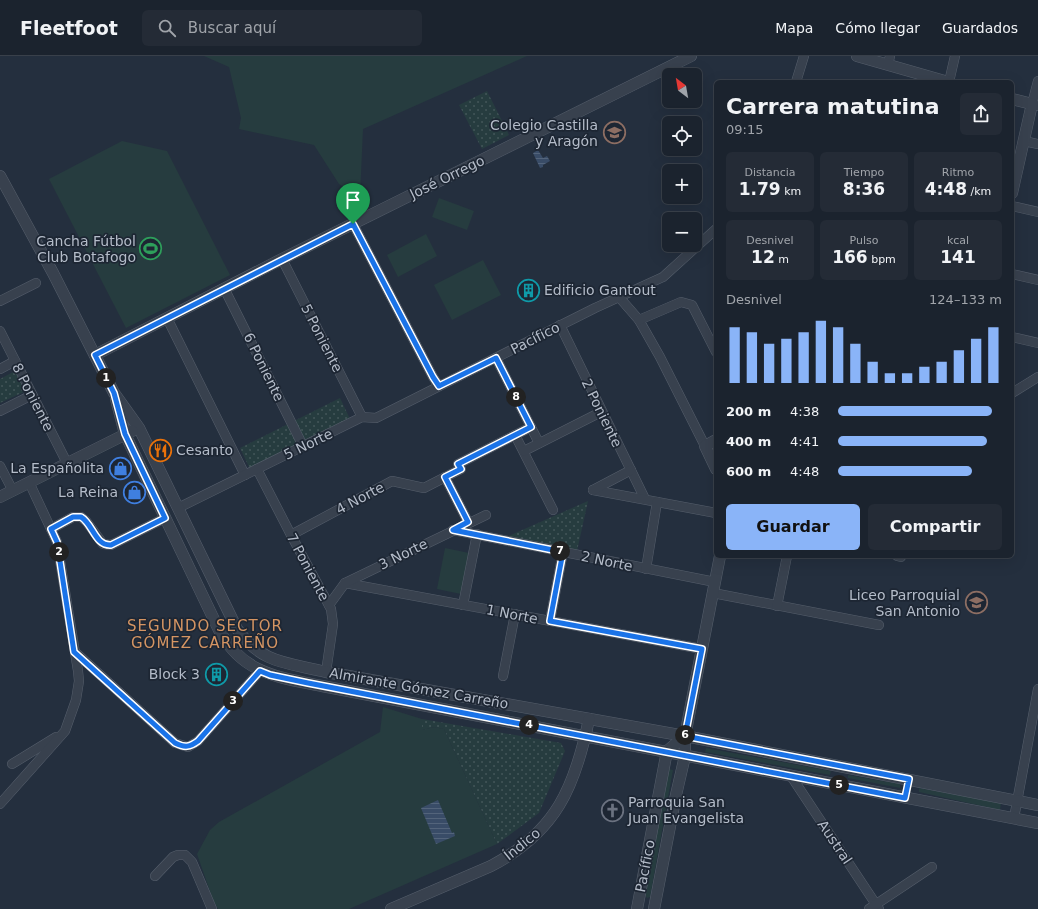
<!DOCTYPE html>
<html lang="es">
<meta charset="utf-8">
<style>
:root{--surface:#1b232e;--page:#242b36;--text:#f1f3f6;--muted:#a0a4aa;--line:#39404a;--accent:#8ab4f8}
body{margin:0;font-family:"DejaVu Sans",sans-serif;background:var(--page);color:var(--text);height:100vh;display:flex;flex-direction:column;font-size:15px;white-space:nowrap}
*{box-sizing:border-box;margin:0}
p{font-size:13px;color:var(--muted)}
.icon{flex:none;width:22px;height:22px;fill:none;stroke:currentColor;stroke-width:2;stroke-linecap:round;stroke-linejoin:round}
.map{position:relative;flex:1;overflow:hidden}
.details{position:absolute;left:714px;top:24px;width:300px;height:478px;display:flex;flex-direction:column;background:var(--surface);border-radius:6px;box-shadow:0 4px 16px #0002,0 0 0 1px var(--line)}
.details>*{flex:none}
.needle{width:26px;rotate:329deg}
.controls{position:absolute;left:662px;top:12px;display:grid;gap:8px}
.controls a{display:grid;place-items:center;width:40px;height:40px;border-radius:6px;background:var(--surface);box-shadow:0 4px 16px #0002,0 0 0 1px var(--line);font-size:20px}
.pin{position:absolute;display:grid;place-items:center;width:34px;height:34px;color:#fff;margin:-41px -17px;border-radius:50% 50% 50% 0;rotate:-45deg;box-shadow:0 0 4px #0007}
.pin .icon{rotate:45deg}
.km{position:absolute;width:20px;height:20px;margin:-10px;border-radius:50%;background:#222;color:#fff;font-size:11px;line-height:20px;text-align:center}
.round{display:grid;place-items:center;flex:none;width:42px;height:42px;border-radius:6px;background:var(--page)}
.overview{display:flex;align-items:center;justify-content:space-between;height:68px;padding:0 12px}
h1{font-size:22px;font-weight:700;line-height:30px}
.stats{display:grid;grid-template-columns:repeat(3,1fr);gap:6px;height:68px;padding:4px 12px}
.stats div{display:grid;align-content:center;border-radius:6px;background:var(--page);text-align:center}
.stats b{font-size:17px;font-weight:700}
.stats small{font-size:11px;font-weight:400}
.stats p{font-size:11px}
.chart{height:112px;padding:8px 12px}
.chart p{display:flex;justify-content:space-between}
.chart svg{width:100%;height:72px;margin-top:4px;stroke:var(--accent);stroke-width:6}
.action{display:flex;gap:8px;margin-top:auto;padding:8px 12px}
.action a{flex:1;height:46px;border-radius:6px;background:var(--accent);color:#111;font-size:16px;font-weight:700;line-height:46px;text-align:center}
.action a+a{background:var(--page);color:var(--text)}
ul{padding:0 12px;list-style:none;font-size:13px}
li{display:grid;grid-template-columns:64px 48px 1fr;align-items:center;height:30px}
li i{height:10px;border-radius:5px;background:var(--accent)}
header{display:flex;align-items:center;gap:24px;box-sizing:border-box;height:56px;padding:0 20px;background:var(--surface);border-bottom:1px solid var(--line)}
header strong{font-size:19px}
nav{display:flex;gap:22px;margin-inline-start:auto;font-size:14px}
.search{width:280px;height:36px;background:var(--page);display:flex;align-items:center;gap:10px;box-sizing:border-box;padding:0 14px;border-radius:6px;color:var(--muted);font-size:15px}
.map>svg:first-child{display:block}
.green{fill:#263c3f}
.park{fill:url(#park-dots)}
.water{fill:url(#water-rules)}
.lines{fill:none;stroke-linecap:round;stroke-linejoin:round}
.minor-casing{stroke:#565f6c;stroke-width:10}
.tertiary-casing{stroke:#565f6c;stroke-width:12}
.minor{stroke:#38414e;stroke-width:9}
.tertiary{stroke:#38414e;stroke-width:11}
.route-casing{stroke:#fff;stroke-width:8}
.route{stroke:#1a73e8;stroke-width:5}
.labels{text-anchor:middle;stroke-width:3.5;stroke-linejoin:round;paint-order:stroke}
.poi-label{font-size:14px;fill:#b4bcc9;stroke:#1d2633;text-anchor:end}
.street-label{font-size:14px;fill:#b4bcc9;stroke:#1d2633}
.neighbourhood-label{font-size:15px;letter-spacing:1px;fill:#d59563;stroke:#1d2633}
</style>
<header>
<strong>Fleetfoot</strong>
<div class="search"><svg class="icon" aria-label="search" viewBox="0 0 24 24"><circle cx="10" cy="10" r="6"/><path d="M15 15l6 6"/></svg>Buscar aquí</div>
<nav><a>Mapa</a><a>Cómo llegar</a><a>Guardados</a></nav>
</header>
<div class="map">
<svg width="1038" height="853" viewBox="0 0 1038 853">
<defs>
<pattern id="park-dots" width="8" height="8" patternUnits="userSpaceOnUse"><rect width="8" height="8" fill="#263c3f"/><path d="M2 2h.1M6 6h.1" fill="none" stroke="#435659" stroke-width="1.8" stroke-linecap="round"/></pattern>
<pattern id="water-rules" width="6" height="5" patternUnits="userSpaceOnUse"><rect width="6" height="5" fill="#394c67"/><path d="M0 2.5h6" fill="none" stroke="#53647b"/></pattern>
</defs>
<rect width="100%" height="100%" fill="#242f3e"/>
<!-- green -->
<g class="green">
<path d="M204,0H527L363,73L360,141L339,128L314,89L239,73L241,62L229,11Z"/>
<path d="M122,85L167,95L230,219L126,272L49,123Z"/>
<path d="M439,142L474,155L467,174L432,161Z"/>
<path d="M426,178L437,200L398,221L387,199Z"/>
<path d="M483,204L501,239L452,264L434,229Z"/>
<path d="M445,492L469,497L461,538L437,533Z"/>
<path d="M383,651L422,663V674L434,671L444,673L497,788L349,853H218L213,844L197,798L210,774L219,766L380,676Z"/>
<path d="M706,692L831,715L830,719L705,696Z"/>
<path d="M669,713L673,714L650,841L647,842L645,839Z"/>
<path d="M848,719L900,728V732L848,722Z"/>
<path d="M919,732L1001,747L1000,754L919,736Z"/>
</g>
<!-- park -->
<g class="park">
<path d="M487,35L509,79L482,93L459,49Z"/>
<path d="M17,314L28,334L0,347V323Z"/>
<path d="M340,342L350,363L250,413L240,392Z"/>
<path d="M588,445L577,495L504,482Z"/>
<path d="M422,663L561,687L565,695L539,757L497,788L444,673L434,671L422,674Z"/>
</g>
<!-- water -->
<g class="water">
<path d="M538,94L543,102L547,100L550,105L543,109V111L540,112L533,97Z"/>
<path d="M438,744L452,777L454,776L455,780L436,788L421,752Z"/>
</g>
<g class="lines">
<defs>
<g id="minor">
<path d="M888,9L890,0"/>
<path d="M1038,25L1032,48L1038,50"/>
<path d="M796,26L804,0"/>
<path d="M949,26L955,0"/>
<path d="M1024,85L1038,88"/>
<path d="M1012,150L1038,156"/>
<path d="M353,168L433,321L439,330"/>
<path d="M282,203L362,361"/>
<path d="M1012,218L1038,224"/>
<path d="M224,232L303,390"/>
<path d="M619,241L639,264L660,301L705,390"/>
<path d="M0,245L36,227"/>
<path d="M167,262L245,419"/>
<path d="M639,264L681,246L692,249L716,296"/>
<path d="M560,269L645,443"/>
<path d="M0,275L67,407"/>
<path d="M1012,281L1038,287"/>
<path d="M496,302L539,387"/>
<path d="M0,313L15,305"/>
<path d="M1012,337L1038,321"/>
<path d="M0,355L32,339"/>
<path d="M515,379L553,454"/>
<path d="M524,395L601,356"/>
<path d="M0,410L13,435"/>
<path d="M257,413L291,479L331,553L333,568L326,616"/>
<path d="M445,421L468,466"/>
<path d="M593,434L716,457"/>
<path d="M593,434L631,414"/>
<path d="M178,452L362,361L376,362L595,252L663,221L716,173"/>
<path d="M51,473L73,461H81L86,465L103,488L111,489L165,462"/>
<path d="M453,474L715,526"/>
<path d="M291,479L392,425L424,432L461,413L458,408L531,371"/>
<path d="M897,500L901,501"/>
<path d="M646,513L657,446"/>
<path d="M345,527L702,593"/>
<path d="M713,537L879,569"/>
<path d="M329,549L345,527L486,459"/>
<path d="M463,549L477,478"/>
<path d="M777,550L787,500"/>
<path d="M550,565L563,496"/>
<path d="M75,596L175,687L188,691L198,685L260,615"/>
<path d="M503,620L515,558"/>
<path d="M12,708L56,681"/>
<path d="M791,720L879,853"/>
<path d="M0,748L65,675L76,644L79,625L78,615L57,486L29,426"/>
<path d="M1014,762L1038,633"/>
<path d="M155,820L173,801L178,799H185L192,806L212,853"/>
<path d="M869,853L932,811"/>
</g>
<g id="tertiary">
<path d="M857,0L948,26"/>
<path d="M1012,43L1032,48L1012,137"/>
<path d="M0,120L53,217L114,337L139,372L237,573C263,609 287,606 326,616L685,680L1038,749"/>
<path d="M95,299L282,203L691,0"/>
<path d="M116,343L125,378L219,574C243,618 277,621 322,630L1038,767"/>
<path d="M716,384L705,390L716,413"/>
<path d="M0,441L132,375"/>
<path d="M391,853L491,810C556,776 575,731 589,663"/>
<path d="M637,853L667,695L685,680"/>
<path d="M654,853L676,739L685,700V680L720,500"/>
</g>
</defs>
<!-- minor casing -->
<use href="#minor" class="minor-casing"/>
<!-- tertiary casing -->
<use href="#tertiary" class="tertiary-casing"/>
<!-- minor -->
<use href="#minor" class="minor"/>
<!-- tertiary -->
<use href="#tertiary" class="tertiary"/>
</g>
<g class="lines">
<defs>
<path id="route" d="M353,168L433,321L439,330L496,302L531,371L458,408L461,413L445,421L468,466L453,474L563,496L550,565L702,593L685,680L909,723L905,742L308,627L270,619L260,615L198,685C190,691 185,692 175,687L74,596L57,486L51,473L73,461H81C93,468 95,490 111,489L165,462L125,378L114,337L95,299Z"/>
</defs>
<!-- route casing -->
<use href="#route" class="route-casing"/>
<!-- route -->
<use href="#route" class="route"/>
</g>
<!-- icons -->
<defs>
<symbol id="school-ring" viewBox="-11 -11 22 22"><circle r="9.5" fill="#1d2633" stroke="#8d6e63" stroke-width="1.5"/><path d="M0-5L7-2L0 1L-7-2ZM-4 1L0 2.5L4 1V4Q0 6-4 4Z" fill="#8d6e63"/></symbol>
<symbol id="stadium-ring" viewBox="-11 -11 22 22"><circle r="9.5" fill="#1d2633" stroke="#2e9e5b" stroke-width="1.5"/><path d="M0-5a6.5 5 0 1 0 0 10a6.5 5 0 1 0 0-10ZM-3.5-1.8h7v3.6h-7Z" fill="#2e9e5b"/></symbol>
<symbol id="building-ring" viewBox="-11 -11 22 22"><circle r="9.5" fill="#1d2633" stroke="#0f9aa8" stroke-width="1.5"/><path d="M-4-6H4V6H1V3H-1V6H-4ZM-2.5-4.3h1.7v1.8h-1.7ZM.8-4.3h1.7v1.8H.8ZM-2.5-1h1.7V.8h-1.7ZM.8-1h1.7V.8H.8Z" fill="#0f9aa8"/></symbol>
<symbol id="restaurant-ring" viewBox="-11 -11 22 22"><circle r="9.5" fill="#1d2633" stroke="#e8710a" stroke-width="1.5"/><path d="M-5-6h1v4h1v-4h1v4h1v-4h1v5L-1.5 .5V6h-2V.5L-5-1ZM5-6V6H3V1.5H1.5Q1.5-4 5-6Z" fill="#e8710a"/></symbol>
<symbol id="shop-ring" viewBox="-11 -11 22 22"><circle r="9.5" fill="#1d2633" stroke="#3f7fe0" stroke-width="1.5"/><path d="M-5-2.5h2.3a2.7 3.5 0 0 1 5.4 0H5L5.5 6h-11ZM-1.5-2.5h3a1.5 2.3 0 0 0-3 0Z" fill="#3f7fe0"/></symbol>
<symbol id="church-ring" viewBox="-11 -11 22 22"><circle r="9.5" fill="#1d2633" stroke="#6b7280" stroke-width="1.5"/><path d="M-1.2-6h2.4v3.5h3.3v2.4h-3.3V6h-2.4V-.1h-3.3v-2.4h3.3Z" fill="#6b7280"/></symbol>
</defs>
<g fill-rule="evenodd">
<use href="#school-ring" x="602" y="64" width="25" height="25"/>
<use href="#stadium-ring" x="138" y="180" width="25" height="25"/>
<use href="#building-ring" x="516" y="222" width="25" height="25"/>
<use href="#restaurant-ring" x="148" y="382" width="25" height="25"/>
<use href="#shop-ring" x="108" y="400" width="25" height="25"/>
<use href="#shop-ring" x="122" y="424" width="25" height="25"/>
<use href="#school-ring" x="964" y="534" width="25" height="25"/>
<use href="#building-ring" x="204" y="606" width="25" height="25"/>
<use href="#church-ring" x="600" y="742" width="25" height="25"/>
</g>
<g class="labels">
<!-- poi labels -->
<g class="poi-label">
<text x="598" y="74">Colegio Castilla<tspan x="598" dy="16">y Aragón</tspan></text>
<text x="136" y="190">Cancha Fútbol<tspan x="136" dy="16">Club Botafogo</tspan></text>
<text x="544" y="239" text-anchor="start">Edificio Gantout</text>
<text x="176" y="399" text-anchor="start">Cesanto</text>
<text x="104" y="417">La Españolita</text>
<text x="118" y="441">La Reina</text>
<text x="960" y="544">Liceo Parroquial<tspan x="960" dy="16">San Antonio</tspan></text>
<text x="200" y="623">Block 3</text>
<text x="628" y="751" text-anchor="start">Parroquia San<tspan x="628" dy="16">Juan Evangelista</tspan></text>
</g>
<!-- street labels -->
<g class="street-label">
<text transform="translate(447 121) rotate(-26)" y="5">José Orrego</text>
<text transform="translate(322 282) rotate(63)" y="5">5 Poniente</text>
<text transform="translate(535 282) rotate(-27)" y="5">Pacífico</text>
<text transform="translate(264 311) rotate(64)" y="5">6 Poniente</text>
<text transform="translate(33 341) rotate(63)" y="5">8 Poniente</text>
<text transform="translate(602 357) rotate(64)" y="5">2 Poniente</text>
<text transform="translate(308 388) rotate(-26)" y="5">5 Norte</text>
<text transform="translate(360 442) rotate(-28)" y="5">4 Norte</text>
<text transform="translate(403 498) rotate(-26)" y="5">3 Norte</text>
<text transform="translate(607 505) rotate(12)" y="5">2 Norte</text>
<text transform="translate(308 511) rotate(62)" y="5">7 Poniente</text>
<text transform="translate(512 558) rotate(11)" y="5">1 Norte</text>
<text transform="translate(419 632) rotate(10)" y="5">Almirante Gómez Carreño</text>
<text transform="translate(835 786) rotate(56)" y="5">Austral</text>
<text transform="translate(522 788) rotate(-39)" y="5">Índico</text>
<text transform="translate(645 810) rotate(-79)" y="5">Pacífico</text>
</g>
<!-- neighbourhood labels -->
<g class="neighbourhood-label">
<text x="205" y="575">SEGUNDO SECTOR<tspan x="205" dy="17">GÓMEZ CARREÑO</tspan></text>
</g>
</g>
</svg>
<div class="controls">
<a><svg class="needle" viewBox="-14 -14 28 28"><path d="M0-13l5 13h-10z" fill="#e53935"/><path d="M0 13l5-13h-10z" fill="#a0a4aa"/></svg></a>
<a><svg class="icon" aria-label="locate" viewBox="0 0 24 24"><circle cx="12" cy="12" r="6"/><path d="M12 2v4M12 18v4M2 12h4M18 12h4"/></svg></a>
<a>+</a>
<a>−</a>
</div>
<div class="pin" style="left:353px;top:168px;background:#1e9e55"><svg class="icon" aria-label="arrive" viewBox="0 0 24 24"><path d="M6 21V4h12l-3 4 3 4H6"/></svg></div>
<b class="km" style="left:106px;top:322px">1</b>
<b class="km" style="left:59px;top:496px">2</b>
<b class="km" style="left:233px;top:645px">3</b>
<b class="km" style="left:529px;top:669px">4</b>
<b class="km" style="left:839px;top:729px">5</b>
<b class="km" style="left:685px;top:679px">6</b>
<b class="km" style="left:560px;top:495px">7</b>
<b class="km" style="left:516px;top:341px">8</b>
<section class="details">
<div class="overview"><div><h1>Carrera matutina</h1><p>09:15</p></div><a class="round"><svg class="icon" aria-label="share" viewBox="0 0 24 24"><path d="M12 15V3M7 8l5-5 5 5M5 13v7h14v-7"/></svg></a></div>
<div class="stats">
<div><p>Distancia</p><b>1.79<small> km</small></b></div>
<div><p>Tiempo</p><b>8:36</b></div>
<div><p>Ritmo</p><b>4:48<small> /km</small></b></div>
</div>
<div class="stats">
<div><p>Desnivel</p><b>12<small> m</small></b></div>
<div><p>Pulso</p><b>166<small> bpm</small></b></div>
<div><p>kcal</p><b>141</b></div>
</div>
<div class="chart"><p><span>Desnivel</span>124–133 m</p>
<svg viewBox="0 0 160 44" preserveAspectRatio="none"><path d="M5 44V10M15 44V13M25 44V20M35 44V17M45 44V13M55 44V6M65 44V10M75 44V20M85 44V31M95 44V38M105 44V38M115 44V34M125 44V31M135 44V24M145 44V17M155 44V10"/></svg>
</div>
<ul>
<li><b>200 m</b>4:38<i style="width:94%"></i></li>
<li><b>400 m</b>4:41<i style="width:91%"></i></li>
<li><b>600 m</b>4:48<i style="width:82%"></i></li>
</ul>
<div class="action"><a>Guardar</a><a>Compartir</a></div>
</section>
</div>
